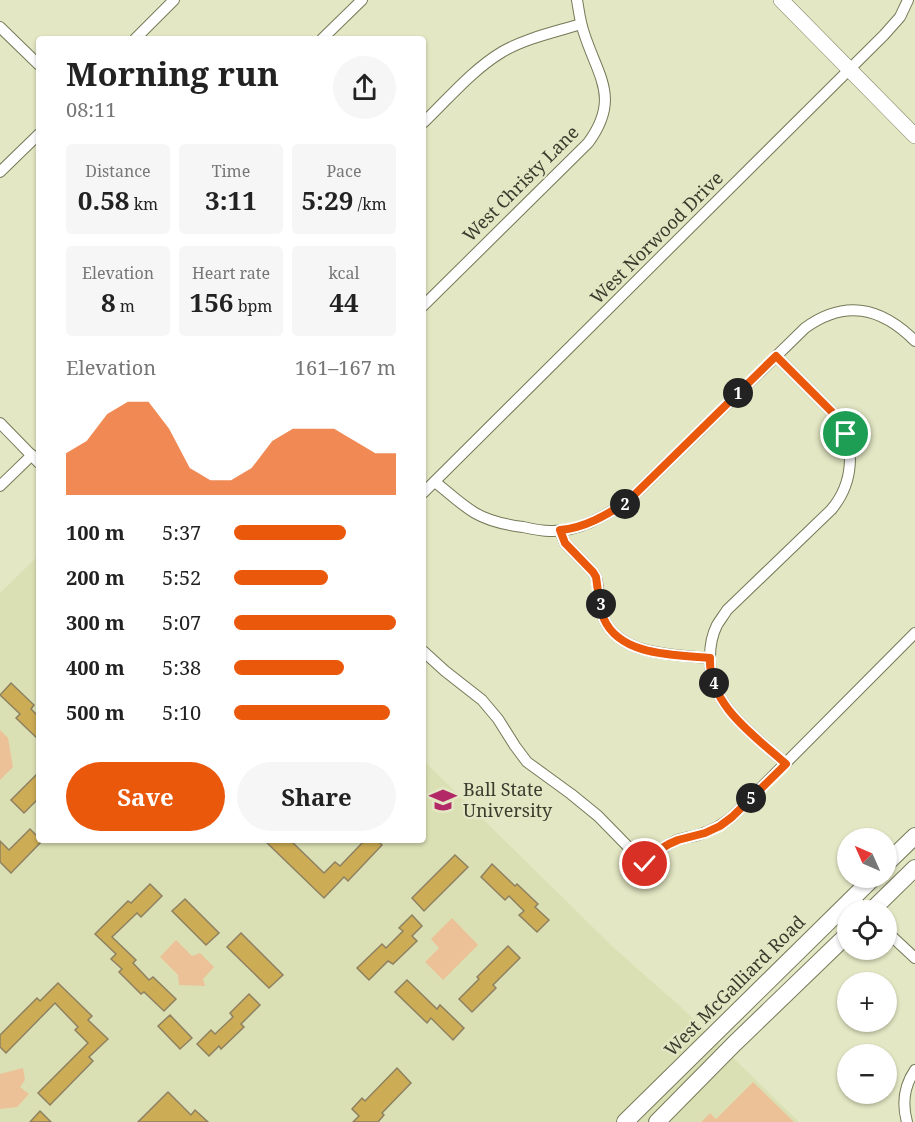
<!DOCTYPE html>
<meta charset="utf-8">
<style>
:root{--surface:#fff;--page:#f6f6f6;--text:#222;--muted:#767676;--accent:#ea580c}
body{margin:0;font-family:"Noto Serif",serif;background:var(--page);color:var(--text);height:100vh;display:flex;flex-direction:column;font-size:22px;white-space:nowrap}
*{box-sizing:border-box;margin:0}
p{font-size:20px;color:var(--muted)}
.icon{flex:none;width:33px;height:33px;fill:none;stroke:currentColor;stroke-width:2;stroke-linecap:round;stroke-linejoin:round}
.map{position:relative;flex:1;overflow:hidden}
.side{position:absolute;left:36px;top:36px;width:390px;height:807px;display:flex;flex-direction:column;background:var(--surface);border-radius:6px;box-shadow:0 2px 4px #0004}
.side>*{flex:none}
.needle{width:39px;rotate:315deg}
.buttons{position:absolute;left:837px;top:828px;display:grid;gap:12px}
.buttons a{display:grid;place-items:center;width:60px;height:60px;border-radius:50%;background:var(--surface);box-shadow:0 2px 4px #0004;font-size:30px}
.pin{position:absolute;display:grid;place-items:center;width:51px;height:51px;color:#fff;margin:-26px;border:3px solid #fff;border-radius:50%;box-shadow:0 2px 6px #0007}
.km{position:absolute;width:30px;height:30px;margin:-15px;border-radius:50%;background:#222;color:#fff;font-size:16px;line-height:30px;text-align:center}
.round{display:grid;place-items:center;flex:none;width:63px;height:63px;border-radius:32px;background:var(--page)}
.head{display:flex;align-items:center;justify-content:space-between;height:102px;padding:0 30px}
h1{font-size:33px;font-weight:700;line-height:45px}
.stats{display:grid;grid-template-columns:repeat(3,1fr);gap:9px;height:102px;padding:6px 30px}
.stats div{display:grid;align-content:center;border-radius:6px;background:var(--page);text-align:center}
.stats b{font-size:26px;font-weight:700}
.stats small{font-size:16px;font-weight:400}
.stats p{font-size:16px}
.chart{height:168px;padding:12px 30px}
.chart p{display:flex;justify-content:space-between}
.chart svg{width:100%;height:108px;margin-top:6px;fill:var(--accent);opacity:.7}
.button{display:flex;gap:12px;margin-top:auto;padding:12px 30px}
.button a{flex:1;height:69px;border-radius:36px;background:var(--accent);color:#fff;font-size:24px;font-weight:700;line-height:69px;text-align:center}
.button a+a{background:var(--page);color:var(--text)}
ul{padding:0 30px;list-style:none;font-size:20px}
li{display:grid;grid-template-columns:96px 72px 1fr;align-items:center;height:45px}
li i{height:15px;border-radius:8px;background:var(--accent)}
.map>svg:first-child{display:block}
.built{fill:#dbe0b4}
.green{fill:#ecc197}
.building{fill:#ccac54;stroke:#8e8162;stroke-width:1.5}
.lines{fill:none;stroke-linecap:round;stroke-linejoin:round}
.street-casing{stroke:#767958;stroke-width:12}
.secondary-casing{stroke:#767958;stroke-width:16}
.primary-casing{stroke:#767958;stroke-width:18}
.street{stroke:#fff;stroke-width:10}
.secondary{stroke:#fff;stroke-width:15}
.primary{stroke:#fff;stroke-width:16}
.route-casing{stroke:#fff;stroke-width:12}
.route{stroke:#ea580c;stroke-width:8}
.labels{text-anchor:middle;stroke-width:4.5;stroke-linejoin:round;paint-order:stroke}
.street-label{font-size:18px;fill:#3a3c2e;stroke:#e3e7c3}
.poi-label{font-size:18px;fill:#3a3c2e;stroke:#e3e7c3;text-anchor:start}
</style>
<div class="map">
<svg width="915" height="1122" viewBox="0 0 915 1122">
<rect width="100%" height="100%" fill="#e3e7c3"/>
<!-- built -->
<path class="built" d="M39,555V840H423V760L614,948L682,1008L799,1122H0V593Z"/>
<!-- green -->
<g class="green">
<path d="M0,730L8,738L13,767L0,780Z"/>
<path d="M452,918L478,945L443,980L425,962L439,948L431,939Z"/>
<path d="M176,940L192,956L200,953L214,967L203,979L205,986L179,985L178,975L160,957Z"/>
<path d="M23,1068L25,1080L20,1087L29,1094L17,1107L0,1109V1074Z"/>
<path d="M753,1082L794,1122H701L710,1113L716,1119Z"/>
</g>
<!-- building -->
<g class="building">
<path d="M11,683L34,705L31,709L39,717V740L16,718L20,714L0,695Z"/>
<path d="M39,772V798L24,813L11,800Z"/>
<path d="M30,829L39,838V840L42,841L11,873L0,862V841L9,850Z"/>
<path d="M264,840H290L324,873L335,862L340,866L365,840H377L382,845L348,881L344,877L324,898Z"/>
<path d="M455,855L468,867L424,911L412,898Z"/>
<path d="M492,864L515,886L517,884L538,904L535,907L549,920L537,932L519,915L524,911L509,896L505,900L481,877Z"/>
<path d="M150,884L162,896L141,917L137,913L112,937L136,960L133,963L149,980L153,977L176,999L164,1011L144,992L141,994L119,972L122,969L111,959L116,954L95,934L128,901L131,903Z"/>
<path d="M185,899L219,933L206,945L172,911Z"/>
<path d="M412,915L422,926L412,936L417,941L393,964L388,961L369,980L357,968L382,944L386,948L403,931L399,928Z"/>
<path d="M241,933L283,975L269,988L227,947Z"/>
<path d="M508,946L520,958L493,985L496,988L472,1012L459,999L479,979L477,977Z"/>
<path d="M407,980L437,1009L440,1005L464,1028L453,1040L431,1018L427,1023L395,992Z"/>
<path d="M58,983L92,1016L88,1020L108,1039L89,1057L93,1061L50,1105L38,1093L88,1043L75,1030L78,1027L55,1003L6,1053L0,1047V1035L37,998L40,1001Z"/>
<path d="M249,994L260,1005L241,1024L244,1027L221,1049L219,1046L209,1056L197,1044L211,1030L215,1034L233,1017L230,1013Z"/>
<path d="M170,1015L192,1038L180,1049L158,1026Z"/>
<path d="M397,1068L411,1083L382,1113L384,1115L378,1122H353L359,1116L352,1109L362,1098L365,1101Z"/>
<path d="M168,1092L191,1115L195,1110L208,1122H138Z"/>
<path d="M40,1111L51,1122H30Z"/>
</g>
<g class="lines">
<defs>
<g id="street">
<path d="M0,27L39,65"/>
<path d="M135,39L174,0"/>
<path d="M322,39L362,0"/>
<path d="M423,123C448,99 472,70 502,52C526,38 555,32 581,24"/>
<path d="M0,172L39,134"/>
<path d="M423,306L588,143C621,98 598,77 584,33C580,22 579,11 577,0"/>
<path d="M776,356L837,417C856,446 854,483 831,510L727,610C724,615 720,620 717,625C712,635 710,646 710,657C708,705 754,735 786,764"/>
<path d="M0,423L39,463"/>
<path d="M435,482C448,492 460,504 475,513C489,521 507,525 523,527C532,529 541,531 550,531C579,532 604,516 627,502L805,328C845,299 881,307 915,341"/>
<path d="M0,486L32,455"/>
<path d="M423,493L884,35L900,17L908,0"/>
<path d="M560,530L565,543L593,572L596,577C599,590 599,606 604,619C620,656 676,655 709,658"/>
<path d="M423,651L445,671L482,700L498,719L515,746L527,762L571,794L598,816L645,864L656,874"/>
<path d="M645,864C654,855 663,846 675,841C682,838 691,837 698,835C712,831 721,825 732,817L915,633"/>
<path d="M853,897L865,910"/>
<path d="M886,931L915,958"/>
<path d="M907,1122C902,1104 904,1086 915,1070"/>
</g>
<path id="secondary" d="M781,0L915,136"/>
<g id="primary">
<path d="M886,864L915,836"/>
<path d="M872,910L915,868"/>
<path d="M625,1122L873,878"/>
<path d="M657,1122L734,1044L848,934"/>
</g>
</defs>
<!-- street casing -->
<use href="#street" class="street-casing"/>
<!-- secondary casing -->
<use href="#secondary" class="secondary-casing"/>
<!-- primary casing -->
<use href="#primary" class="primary-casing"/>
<!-- street -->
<use href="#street" class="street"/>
<!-- secondary -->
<use href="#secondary" class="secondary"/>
<!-- primary -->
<use href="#primary" class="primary"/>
</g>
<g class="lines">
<defs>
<path id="route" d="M645,864L659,850L669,844L678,840L705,833L720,826L732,817L786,764C755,736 708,705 710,658C675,655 620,656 604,619C599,606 598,590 596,577L593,572L565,543L560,530C585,528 606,515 627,502L776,356L837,417L846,434"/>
</defs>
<!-- route casing -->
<use href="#route" class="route-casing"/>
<!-- route -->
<use href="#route" class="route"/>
</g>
<!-- icons -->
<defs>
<symbol id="university-bare" viewBox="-9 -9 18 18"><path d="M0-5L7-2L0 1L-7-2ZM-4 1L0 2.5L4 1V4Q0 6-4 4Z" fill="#b32967" stroke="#e3e7c3" stroke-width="2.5" paint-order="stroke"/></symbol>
</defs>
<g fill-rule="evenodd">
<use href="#university-bare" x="424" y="781" width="38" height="38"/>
</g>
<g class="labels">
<!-- street labels -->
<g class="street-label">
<text transform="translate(521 184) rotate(-45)" y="6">West Christy Lane</text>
<text transform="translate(657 238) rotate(-45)" y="6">West Norwood Drive</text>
<text transform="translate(735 986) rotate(-45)" y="6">West McGalliard Road</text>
</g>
<!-- poi labels -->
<g class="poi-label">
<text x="463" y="796">Ball State<tspan x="463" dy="21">University</tspan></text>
</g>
</g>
</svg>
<div class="buttons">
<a><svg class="needle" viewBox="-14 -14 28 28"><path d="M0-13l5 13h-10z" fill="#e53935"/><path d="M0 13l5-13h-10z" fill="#767676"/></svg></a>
<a><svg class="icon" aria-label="locate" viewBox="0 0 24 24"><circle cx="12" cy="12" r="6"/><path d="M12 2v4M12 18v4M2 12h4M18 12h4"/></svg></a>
<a>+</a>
<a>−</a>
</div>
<div class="pin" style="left:846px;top:434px;background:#1e9e55"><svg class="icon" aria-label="arrive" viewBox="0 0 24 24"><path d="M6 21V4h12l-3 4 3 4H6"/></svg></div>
<div class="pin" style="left:645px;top:864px;background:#d93025"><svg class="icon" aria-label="check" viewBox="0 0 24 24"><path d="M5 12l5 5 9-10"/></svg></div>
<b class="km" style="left:738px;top:393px">1</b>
<b class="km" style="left:625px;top:504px">2</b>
<b class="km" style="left:601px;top:604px">3</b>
<b class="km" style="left:714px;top:683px">4</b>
<b class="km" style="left:751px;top:798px">5</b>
<section class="side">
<div class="head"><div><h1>Morning run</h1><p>08:11</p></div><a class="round"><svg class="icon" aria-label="share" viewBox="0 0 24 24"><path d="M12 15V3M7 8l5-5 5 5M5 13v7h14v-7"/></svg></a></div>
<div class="stats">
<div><p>Distance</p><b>0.58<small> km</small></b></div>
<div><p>Time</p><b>3:11</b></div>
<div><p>Pace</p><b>5:29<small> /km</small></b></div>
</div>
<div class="stats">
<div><p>Elevation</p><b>8<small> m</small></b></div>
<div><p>Heart rate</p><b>156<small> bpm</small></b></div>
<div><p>kcal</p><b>44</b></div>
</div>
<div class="chart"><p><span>Elevation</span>161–167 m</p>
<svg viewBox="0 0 160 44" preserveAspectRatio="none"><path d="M0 44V27L10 22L20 11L30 6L40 6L50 17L60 33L70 38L80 38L90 33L100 22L110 17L120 17L130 17L140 22L150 27L160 27V44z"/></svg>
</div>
<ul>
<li><b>100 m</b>5:37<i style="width:69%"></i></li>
<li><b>200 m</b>5:52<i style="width:58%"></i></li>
<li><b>300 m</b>5:07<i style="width:100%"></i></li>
<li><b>400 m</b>5:38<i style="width:68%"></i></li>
<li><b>500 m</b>5:10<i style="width:96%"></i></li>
</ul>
<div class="button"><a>Save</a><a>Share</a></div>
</section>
</div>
